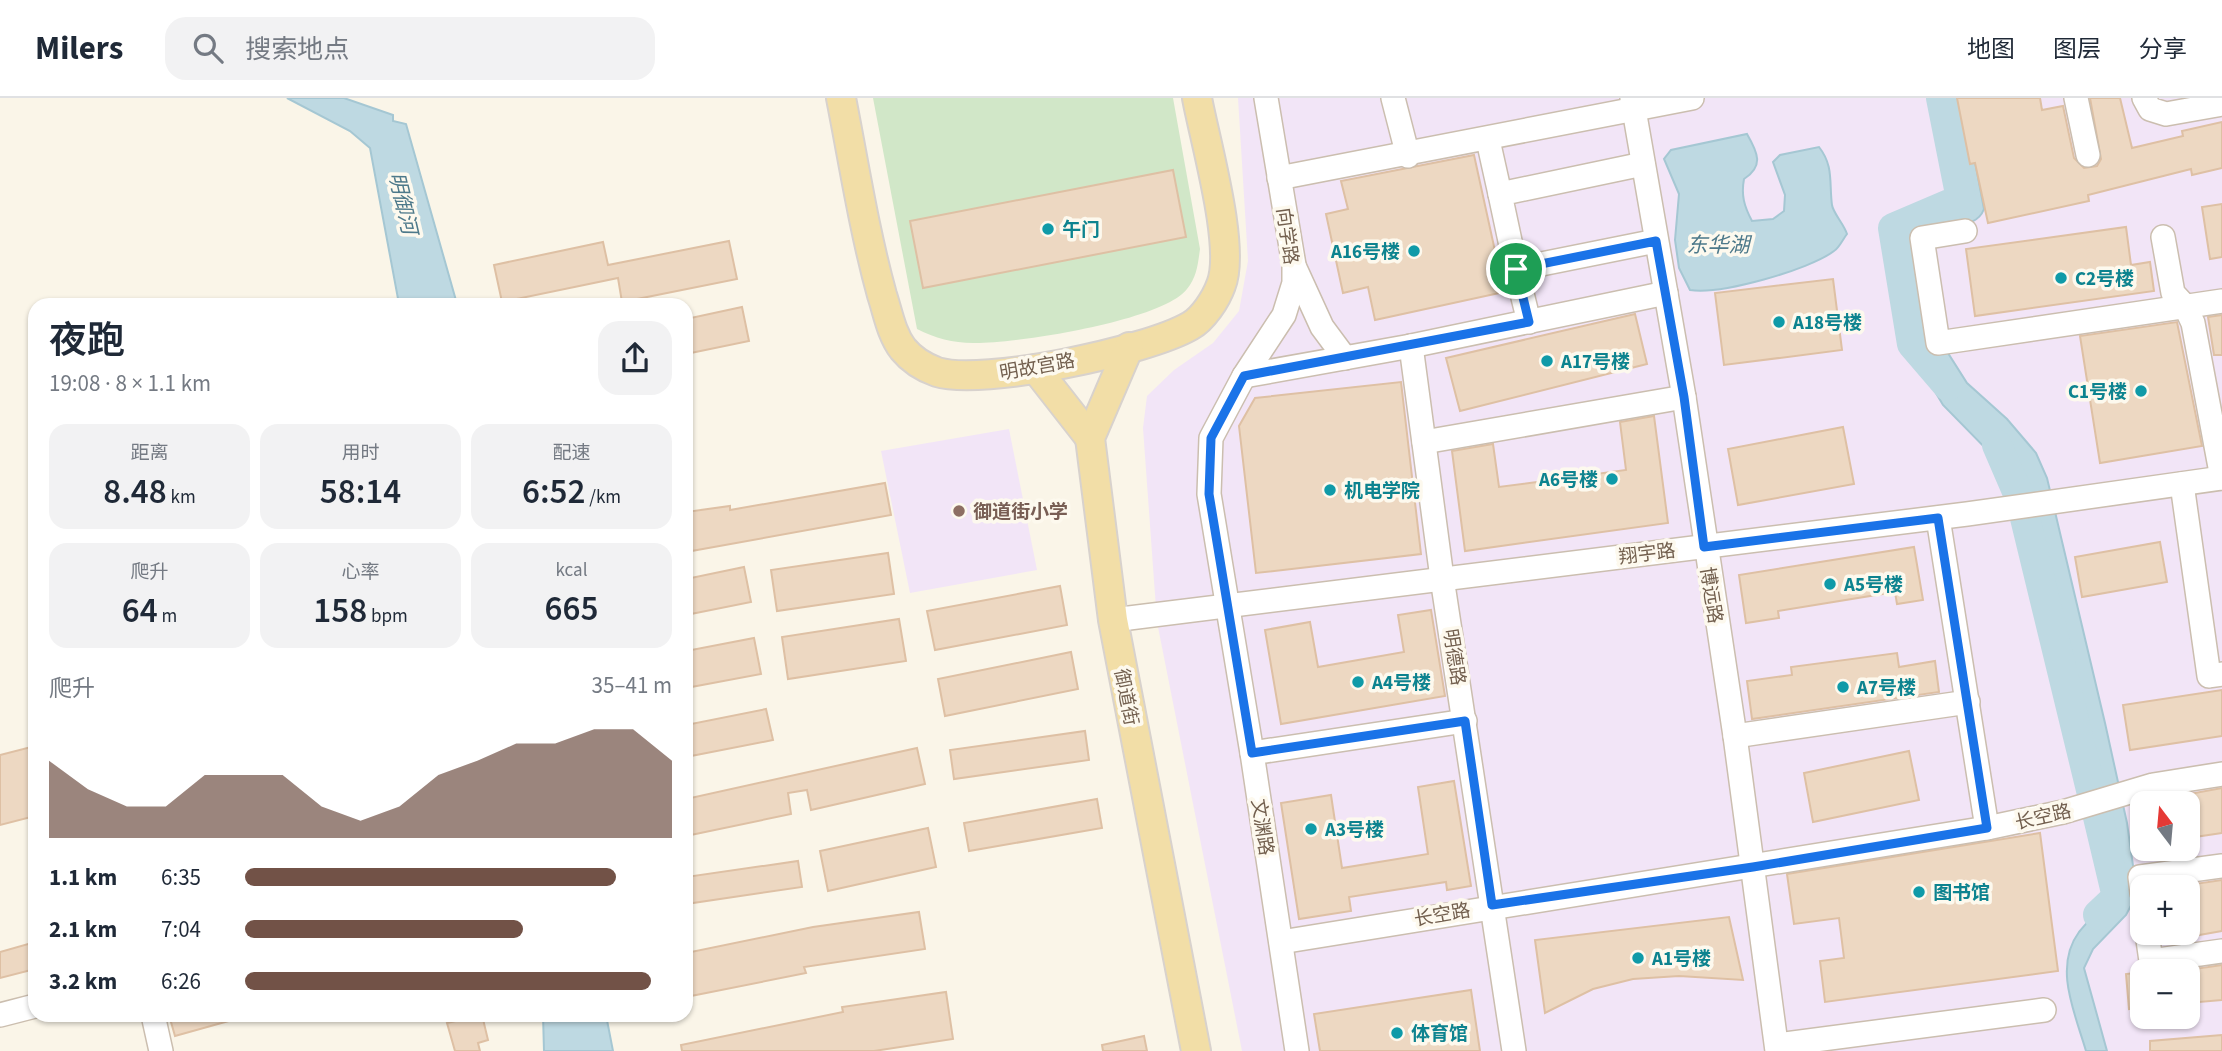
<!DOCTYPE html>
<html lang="zh">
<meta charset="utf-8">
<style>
:root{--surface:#fff;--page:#f2f2f3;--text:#1f2937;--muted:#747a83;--line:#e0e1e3;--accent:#725247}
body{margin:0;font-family:"Source Sans 3","Noto Sans SC",sans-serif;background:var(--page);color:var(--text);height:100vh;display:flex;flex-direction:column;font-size:26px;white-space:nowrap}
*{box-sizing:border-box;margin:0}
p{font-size:23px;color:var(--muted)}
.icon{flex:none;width:38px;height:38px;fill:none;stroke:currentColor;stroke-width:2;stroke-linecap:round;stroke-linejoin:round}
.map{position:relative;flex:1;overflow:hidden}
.details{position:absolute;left:28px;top:200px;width:665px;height:724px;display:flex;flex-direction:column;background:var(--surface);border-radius:21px;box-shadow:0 2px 5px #0004}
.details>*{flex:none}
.needle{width:46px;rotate:344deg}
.tools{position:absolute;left:2130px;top:693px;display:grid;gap:14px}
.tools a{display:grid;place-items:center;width:70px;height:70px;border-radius:14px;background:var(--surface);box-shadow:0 2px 5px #0004;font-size:35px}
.pin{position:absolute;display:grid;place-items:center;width:60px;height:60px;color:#fff;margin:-30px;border:4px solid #fff;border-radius:50%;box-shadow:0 2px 7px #0007}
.round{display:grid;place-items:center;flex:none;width:74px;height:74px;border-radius:21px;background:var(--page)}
.summary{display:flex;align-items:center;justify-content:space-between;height:119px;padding:0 21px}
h1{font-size:38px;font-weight:600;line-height:52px}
.figures{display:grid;grid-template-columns:repeat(3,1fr);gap:10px;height:119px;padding:7px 21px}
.figures div{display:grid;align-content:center;border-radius:18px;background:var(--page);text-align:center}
.figures b{font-size:35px;font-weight:600}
.figures small{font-size:19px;font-weight:400}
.figures p{font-size:19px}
.chart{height:196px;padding:14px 21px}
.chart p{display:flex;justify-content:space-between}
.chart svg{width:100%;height:126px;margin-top:7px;fill:var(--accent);opacity:.7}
ul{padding:0 21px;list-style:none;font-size:23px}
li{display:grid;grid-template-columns:112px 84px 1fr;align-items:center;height:52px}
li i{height:18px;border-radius:9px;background:var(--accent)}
header{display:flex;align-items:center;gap:42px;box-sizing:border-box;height:98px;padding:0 35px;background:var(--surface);border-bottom:2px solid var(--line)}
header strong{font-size:33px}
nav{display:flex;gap:38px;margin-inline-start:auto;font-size:24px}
.search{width:490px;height:63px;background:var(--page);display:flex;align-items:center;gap:18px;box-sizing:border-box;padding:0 24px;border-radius:21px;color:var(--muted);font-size:26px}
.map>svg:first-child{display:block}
.education{fill:#f2e5f7;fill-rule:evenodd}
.green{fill:#d1e7c8}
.water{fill:#bed9e2;stroke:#a5c7d3;stroke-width:2}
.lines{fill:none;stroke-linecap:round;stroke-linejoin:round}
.river{stroke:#bed9e2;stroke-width:30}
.building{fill:#edd8c2;stroke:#dec0a4;stroke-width:2}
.minor-casing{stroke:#cbbeaf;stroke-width:26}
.major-casing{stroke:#d8d2cd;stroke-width:32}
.minor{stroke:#fff;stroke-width:23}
.major{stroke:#f2dea7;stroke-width:28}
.route-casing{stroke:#fff;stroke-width:14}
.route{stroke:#1a73e8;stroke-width:9}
.culture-dot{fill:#0f9aa8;stroke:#fdf9ee;stroke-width:2.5}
.education-dot{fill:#8d6e63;stroke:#fdf9ee;stroke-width:2.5}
.labels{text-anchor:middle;stroke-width:7;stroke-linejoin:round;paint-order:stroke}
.culture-label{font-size:19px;font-weight:bold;fill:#0d838f;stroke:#fdf9ee;text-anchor:start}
.street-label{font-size:19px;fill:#725f4e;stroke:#fdf9ee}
.education-label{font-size:19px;font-weight:bold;fill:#785e54;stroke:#fdf9ee;text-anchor:start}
.water-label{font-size:21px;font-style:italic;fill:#4d798a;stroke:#fdf9ee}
</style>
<header>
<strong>Milers</strong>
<div class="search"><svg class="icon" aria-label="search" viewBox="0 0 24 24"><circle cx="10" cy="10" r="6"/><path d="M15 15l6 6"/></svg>搜索地点</div>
<nav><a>地图</a><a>图层</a><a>分享</a></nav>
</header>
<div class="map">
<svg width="2222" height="953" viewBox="0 0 2222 953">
<rect width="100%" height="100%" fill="#faf5e8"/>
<!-- education -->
<g class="education">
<path d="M1238,0H2222V953H1242L1157,524L1143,330L1147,298L1174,272L1213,245L1239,213L1248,163ZM2142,705H2188V751H2142ZM2142,789H2188V835H2142ZM2142,873H2188V919H2142Z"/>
<path d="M1009,331L1037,472L910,495L881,353Z"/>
</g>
<!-- green -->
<path class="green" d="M873,0H1173L1200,151C1198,165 1197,179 1187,191C1163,223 1014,246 973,245C953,245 935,240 917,231Z"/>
<!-- water -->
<g class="water">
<path d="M287,0H344L393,17V23L406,26L457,206H399L370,50L350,33Z"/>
<path d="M1942,0H1963L1984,111C1978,127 1962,126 1947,128L1934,149L1940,227L1948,255L1967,285L2007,321L2036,355L2047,380L2105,625L2127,725L2137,796L2126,817L2093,851L2084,870L2107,953H2086C2075,915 2053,869 2079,834C2096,813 2106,808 2115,781L2048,474L2027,408L2002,367L1943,307L1930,285L1914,227L1904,161L1913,133L1958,99Z"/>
<path d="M1747,36C1758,55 1764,68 1744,81C1741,97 1744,108 1752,123L1773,121L1784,113L1785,97L1773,64L1780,57L1819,49C1834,68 1829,85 1832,107C1833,115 1844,126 1847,136C1843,141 1839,150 1834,153C1809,172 1720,197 1690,192L1679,170L1675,142L1679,96L1664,61L1671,52Z"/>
<path d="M543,917H606L613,953H544Z"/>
</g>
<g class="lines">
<!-- river -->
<g class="river">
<path d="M1941,0L1961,101L1893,130L1912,246L1948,288"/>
<path d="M1997,347L2019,398"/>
<path d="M2025,420L2091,692"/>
<path d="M2098,719L2117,799L2098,817"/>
</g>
</g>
<!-- building -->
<g class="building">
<path d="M1957,0H2040L2042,12L2063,8L2074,60L2084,70L2097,68L2101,61L2090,0H2120L2132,50L2183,38L2182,33L2222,24V70L2192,77L2191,71L2088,97L2089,103L1988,125L1975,65L1970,66Z"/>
<path d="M1474,57L1504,194L1375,222L1368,189L1343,195L1326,116L1348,111L1341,83Z"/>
<path d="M1173,72L1186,139L923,190L910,123Z"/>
<path d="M2222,106V159L2210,161L2202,109Z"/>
<path d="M2126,129L2131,167L2150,164L2154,193L1975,218L1966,151Z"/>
<path d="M729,143L737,181L622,204L618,180L502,204L494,167L603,144L608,167Z"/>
<path d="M1833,181L1842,252L1724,267L1715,195Z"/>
<path d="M742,209L749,243L686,256V221Z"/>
<path d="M1635,216L1647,266L1460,313L1446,260Z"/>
<path d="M2222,217V257H2214L2208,219Z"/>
<path d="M2177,224L2202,348L2100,365L2080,238Z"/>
<path d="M1401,284L1421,456L1256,475L1239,328L1255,300Z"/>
<path d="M1654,318L1668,425L1465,453L1452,353L1493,346L1499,389L1626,372L1620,324Z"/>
<path d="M1843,329L1854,386L1738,407L1728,351Z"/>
<path d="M885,385L891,417L686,454V414L730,408V412Z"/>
<path d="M2160,444L2167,484L2082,499L2075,459Z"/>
<path d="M1914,449L1923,502L1897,506L1895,494L1778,513L1779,520L1746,525L1739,477Z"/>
<path d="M888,455L894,496L777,513L771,472Z"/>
<path d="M744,469L751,504L686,517V481Z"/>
<path d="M1060,488L1067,527L935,552L927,513Z"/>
<path d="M1431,512L1445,598L1281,626L1265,532L1310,524L1318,569L1404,554L1398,517Z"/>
<path d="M899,521L906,563L788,581L782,539Z"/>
<path d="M754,540L761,576L686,590V553Z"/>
<path d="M1071,554L1078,591L945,618L938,581Z"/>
<path d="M1897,555L1899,569L1935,563L1939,594L1752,621L1747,583L1792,577L1791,569Z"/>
<path d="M2222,592V638L2130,652L2123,607Z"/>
<path d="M766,611L773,642L686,659V627Z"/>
<path d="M1085,633L1089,662L954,681L950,652Z"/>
<path d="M35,648V718L0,727V657Z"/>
<path d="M917,650L925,686L811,712L807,692L788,695L791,716L686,738V701Z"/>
<path d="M1909,653L1919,702L1813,724L1804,675Z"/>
<path d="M1454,683L1471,788L1447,792L1446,784L1349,799L1351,813L1299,821L1281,705L1331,697L1342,770L1428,756L1418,689Z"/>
<path d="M2222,690V735L2188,740V705H2141Z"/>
<path d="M1097,701L1102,730L969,753L964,725Z"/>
<path d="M928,730L936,769L828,793L820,753Z"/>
<path d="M2040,735L2058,873L1825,904L1820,863L1844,860L1839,820L1794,826L1787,776Z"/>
<path d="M798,763L802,789L686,806V779Z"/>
<path d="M2222,782V833L2188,839V787Z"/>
<path d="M919,814L925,851L804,869L806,875L686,899V855L813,829Z"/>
<path d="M1729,819L1743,882L1679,878L1633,881L1593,891L1545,915L1535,842Z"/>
<path d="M35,844V871L0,880V854Z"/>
<path d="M2222,867V902L2188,905V872Z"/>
<path d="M2142,874V909L2129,911L2126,876Z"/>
<path d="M1471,892L1480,953H1320L1314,916Z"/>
<path d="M946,894L953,941L874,953H682L681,947L843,914L842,909Z"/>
<path d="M169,917H236V921L175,938Z"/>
<path d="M482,917L488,942L478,945L480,953H455L447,925Z"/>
<path d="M2222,937V953H2150V943Z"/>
<path d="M1144,938L1147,953H1103L1102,947Z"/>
</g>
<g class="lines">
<defs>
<g id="minor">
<path d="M1266,0L1294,167V185L1284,217L1244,278L1211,340L1209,396L1252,655L1297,953"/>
<path d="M1393,0L1408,58"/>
<path d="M1632,0L1684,299L1735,638L1777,953"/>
<path d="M2076,0L2088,57"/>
<path d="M2144,0L2150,11L2166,16L2222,6"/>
<path d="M1488,42L1500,96"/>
<path d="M1643,66L1500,96L1516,171L1656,143"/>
<path d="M1279,80L1692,0"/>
<path d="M1965,133L1922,140L1938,245L2222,203"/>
<path d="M2163,139L2173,195L2185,208L2193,225L2222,380"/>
<path d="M1295,170L1322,229L1345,260"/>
<path d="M1516,171L1529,224"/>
<path d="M1411,248L1442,480L1514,953"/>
<path d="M1244,278L1411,248L1666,195"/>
<path d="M1424,344L1684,299"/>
<path d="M2182,386L2209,578L2222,576"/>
<path d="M1938,420L1987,730"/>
<path d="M1113,522L1967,416L2222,380"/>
<path d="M1735,638L1968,604"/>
<path d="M1252,655L1465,623"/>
<path d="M2142,795L2140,779L2222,768"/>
<path d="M2147,835L2151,863L2222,853"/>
<path d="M1281,844L1987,730L2063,714L2153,687L2222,676"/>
<path d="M0,917L35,908"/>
<path d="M153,917L161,953"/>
<path d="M1777,947L2044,912"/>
</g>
<g id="major">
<path d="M841,0C854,66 864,132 882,197C888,215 891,235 903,251C912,262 923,269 937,274C983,288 1147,253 1190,228C1203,221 1216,201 1221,187C1236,150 1205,43 1197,0"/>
<path d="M1129,249L1090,340L1113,522L1196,953"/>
<path d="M1036,271L1090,340"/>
</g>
</defs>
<!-- minor casing -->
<use href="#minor" class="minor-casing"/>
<!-- major casing -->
<use href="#major" class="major-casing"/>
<!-- minor -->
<use href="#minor" class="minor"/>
<!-- major -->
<use href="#major" class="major"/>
</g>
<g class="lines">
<defs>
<path id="route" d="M1656,143L1684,299L1704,449L1938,420L1987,730L1753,769L1492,807L1465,623L1252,655L1209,396L1211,340L1244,278L1529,224L1516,171Z"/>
</defs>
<!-- route casing -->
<use href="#route" class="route-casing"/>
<!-- route -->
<use href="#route" class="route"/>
</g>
<!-- markers -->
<g class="culture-dot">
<circle cx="1048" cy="131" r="7"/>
<circle cx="1414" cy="153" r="7"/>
<circle cx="2061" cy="180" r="7"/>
<circle cx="1779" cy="224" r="7"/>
<circle cx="1547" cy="263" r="7"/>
<circle cx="2141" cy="293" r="7"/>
<circle cx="1612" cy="381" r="7"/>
<circle cx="1330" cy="392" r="7"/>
<circle cx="1830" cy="486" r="7"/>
<circle cx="1358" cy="584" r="7"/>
<circle cx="1843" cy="589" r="7"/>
<circle cx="1311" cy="731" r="7"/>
<circle cx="1919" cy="794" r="7"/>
<circle cx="1638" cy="860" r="7"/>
<circle cx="1397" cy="935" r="7"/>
</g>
<circle class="education-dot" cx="959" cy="413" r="7"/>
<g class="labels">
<!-- culture labels -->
<g class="culture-label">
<text x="1062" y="138">午门</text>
<text x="1400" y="160" text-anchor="end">A16号楼</text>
<text x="2075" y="187">C2号楼</text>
<text x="1793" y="231">A18号楼</text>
<text x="1561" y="270">A17号楼</text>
<text x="2127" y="300" text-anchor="end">C1号楼</text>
<text x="1598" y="388" text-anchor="end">A6号楼</text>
<text x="1344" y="399">机电学院</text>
<text x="1844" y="493">A5号楼</text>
<text x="1372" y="591">A4号楼</text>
<text x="1857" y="596">A7号楼</text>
<text x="1325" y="738">A3号楼</text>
<text x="1933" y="801">图书馆</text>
<text x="1652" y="867">A1号楼</text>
<text x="1411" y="942">体育馆</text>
</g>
<!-- street labels -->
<g class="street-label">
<text transform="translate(1288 138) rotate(82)" y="7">向学路</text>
<text transform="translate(1037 268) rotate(-10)" y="7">明故宫路</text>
<text transform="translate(1647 455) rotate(-7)" y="7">翔宇路</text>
<text transform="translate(1712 497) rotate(81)" y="7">博远路</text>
<text transform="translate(1455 559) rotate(81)" y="7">明德路</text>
<text transform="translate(1127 599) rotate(79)" y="7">御道街</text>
<text transform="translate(2043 718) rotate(-13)" y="7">长空路</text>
<text transform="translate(1263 729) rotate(81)" y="7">文渊路</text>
<text transform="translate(1442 816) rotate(-10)" y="7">长空路</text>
</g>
<!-- education labels -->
<g class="education-label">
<text x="973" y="420">御道街小学</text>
</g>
<!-- water labels -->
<g class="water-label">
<text transform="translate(403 105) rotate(77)" y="7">明御河</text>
<text x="1718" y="154">东华湖</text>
</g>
</g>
</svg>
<div class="tools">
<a><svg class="needle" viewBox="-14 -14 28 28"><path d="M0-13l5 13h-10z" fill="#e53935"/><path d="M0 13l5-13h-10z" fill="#747a83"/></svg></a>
<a>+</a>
<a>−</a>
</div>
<div class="pin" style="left:1516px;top:171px;background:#1e9e55"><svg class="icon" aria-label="arrive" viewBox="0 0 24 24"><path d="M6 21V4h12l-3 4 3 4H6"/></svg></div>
<section class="details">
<div class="summary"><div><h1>夜跑</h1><p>19:08 · 8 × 1.1 km</p></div><a class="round"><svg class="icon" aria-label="share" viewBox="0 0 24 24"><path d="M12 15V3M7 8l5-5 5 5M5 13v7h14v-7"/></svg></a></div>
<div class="figures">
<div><p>距离</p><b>8.48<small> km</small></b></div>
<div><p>用时</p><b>58:14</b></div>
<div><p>配速</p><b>6:52<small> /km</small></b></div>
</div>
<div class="figures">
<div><p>爬升</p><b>64<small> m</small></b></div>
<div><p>心率</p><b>158<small> bpm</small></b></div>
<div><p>kcal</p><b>665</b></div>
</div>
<div class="chart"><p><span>爬升</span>35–41 m</p>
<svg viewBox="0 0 160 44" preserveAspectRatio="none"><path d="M0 44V17L10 27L20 33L30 33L40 22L50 22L60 22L70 33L80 38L90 33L100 22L110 17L120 11L130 11L140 6L150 6L160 17V44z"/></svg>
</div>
<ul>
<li><b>1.1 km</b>6:35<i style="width:87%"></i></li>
<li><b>2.1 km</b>7:04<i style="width:65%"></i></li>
<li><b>3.2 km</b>6:26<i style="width:95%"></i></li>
</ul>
</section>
</div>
